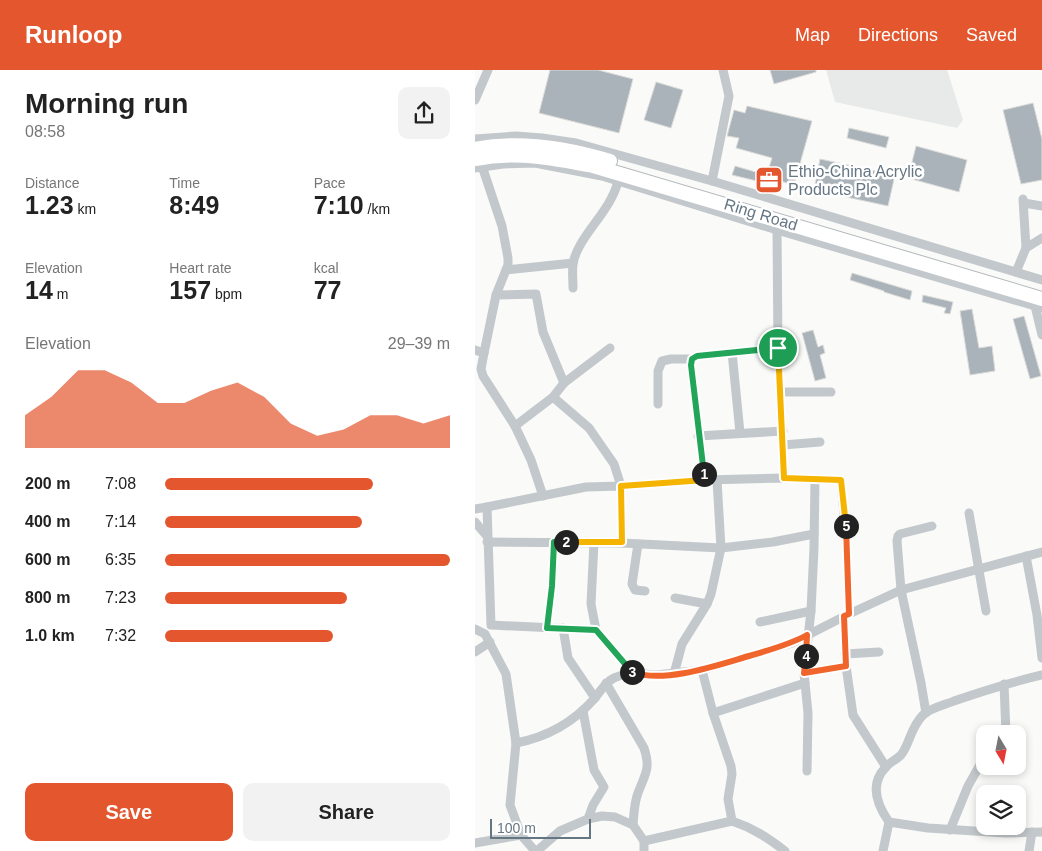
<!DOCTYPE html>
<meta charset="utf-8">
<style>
:root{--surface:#fff;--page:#f2f2f2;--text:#222;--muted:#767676;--accent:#e4572e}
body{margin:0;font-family:Helvetica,sans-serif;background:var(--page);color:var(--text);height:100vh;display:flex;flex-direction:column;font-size:19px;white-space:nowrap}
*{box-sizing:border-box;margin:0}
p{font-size:16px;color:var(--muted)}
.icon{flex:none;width:28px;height:28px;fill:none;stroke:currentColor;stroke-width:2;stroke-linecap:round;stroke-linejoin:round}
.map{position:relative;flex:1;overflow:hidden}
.drawer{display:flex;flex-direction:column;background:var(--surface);width:475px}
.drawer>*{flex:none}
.needle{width:32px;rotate:170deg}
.buttons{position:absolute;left:501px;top:655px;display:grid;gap:10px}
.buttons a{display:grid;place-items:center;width:50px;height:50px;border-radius:10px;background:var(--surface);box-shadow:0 2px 8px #0003;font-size:25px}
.scale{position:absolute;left:15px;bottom:12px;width:101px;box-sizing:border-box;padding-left:5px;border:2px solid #657683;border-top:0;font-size:14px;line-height:18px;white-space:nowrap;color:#657683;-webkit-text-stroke:4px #fff;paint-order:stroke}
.pin{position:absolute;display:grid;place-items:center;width:42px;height:42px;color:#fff;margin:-21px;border:2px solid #fff;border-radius:50%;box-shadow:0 1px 5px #0007}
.km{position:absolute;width:25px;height:25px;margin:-12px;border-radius:50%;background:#222;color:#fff;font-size:14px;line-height:25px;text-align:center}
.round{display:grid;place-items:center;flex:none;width:52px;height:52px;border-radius:10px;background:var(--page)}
.summary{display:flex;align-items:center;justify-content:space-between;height:85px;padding:0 25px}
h1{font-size:28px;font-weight:600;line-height:38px}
.metrics{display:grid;grid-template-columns:repeat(3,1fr);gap:8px;height:85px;padding:5px 25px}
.metrics div{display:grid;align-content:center}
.metrics b{font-size:25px;font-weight:600}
.metrics small{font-size:14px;font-weight:400}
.metrics p{font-size:14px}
.chart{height:140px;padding:10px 25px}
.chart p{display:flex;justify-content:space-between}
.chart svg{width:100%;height:90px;margin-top:5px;fill:var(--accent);opacity:.7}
.action{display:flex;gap:10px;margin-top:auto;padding:10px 25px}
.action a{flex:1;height:58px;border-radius:10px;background:var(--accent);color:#fff;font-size:20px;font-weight:600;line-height:58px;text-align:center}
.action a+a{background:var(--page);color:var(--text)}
ul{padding:0 25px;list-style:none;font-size:16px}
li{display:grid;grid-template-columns:80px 60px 1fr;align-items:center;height:38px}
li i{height:12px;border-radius:6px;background:var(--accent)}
header{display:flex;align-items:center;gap:30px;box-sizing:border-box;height:70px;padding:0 25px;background:var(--accent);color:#fff}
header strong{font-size:24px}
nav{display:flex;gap:28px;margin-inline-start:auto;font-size:18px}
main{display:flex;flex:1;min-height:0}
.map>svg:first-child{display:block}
.built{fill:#e8e9e9}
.building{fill:#aab3b9;stroke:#dcdcda}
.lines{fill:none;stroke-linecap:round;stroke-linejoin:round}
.highway-casing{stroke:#b4b9bd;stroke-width:16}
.minor{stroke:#c3c8cc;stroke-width:9}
.highway{stroke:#fff;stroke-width:14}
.split-1-casing{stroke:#fff;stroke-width:10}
.split-2-casing{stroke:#fff;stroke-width:10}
.split-3-casing{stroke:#fff;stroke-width:10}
.split-4-casing{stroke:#fff;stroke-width:10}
.split-5-casing{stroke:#fff;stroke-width:10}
.split-6-casing{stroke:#fff;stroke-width:10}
.split-1{stroke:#22a559;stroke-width:6}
.split-2{stroke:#f5b400;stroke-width:6}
.split-3{stroke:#22a559;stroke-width:6}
.split-4{stroke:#f0652b;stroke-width:6}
.split-5{stroke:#f0652b;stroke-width:6}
.split-6{stroke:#f5b400;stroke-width:6}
.labels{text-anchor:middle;stroke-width:5;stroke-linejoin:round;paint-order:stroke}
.poi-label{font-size:16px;fill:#657683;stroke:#fff;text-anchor:start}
.street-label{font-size:16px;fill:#657683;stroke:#fff}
</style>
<header>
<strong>Runloop</strong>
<nav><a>Map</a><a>Directions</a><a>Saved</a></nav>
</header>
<main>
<section class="drawer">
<div class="summary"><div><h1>Morning run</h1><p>08:58</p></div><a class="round"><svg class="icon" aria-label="share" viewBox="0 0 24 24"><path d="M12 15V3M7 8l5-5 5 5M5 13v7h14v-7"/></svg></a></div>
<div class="metrics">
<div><p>Distance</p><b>1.23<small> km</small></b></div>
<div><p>Time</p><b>8:49</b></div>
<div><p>Pace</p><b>7:10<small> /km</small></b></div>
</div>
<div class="metrics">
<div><p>Elevation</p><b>14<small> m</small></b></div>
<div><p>Heart rate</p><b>157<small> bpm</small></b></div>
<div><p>kcal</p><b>77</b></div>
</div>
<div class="chart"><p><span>Elevation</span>29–39 m</p>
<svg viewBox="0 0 160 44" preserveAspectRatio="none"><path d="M0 44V28L10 19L20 6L30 6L40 12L50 22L60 22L70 16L80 12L90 19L100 32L110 38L120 35L130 28L140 28L150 32L160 28V44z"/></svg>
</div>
<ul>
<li><b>200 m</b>7:08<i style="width:73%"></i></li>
<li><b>400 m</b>7:14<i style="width:69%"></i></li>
<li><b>600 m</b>6:35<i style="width:100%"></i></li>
<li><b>800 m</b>7:23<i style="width:64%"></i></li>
<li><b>1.0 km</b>7:32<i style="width:59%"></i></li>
</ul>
<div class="action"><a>Save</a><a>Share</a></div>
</section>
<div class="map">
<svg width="567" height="781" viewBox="0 0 567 781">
<rect width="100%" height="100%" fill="#fafaf8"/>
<!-- built -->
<path class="built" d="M351,0H472L488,50L482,58L360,32Z"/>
<!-- building -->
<g class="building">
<path d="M75,0H123L158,9L144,63L64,43Z"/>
<path d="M295,0H341V2L299,14Z"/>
<path d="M181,12L208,20L196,58L169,50Z"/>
<path d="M558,33L567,69V110L546,114L528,40Z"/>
<path d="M272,36L337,51L319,115L291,107L297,88L261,78L264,68L252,66L259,40L270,43Z"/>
<path d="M374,58L414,67L411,78L372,68Z"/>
<path d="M441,76L492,90L484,122L433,108Z"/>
<path d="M345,89L420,105L413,136L339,120Z"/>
<path d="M260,96L284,103L282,111L257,105Z"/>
<path d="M377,203L437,221L435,230L409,222V221L375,210Z"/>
<path d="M448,225L478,232L475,244L469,243L471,238L447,232Z"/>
<path d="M497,239L504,278L517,276L520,301L495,305L485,241Z"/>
<path d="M549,246L566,306L555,309L538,249Z"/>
<path d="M338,260L343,277L348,275L350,283L345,285L351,308L340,311L327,263Z"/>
</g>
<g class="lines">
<defs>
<g id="highway">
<path d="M0,79C45,70 92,78 135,91"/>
<path d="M0,89C42,81 77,88 118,96L567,229"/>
</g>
</defs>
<!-- highway casing -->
<use href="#highway" class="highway-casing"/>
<!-- minor -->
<g class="minor">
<path d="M0,30L13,0"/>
<path d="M0,69L41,66L67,68L101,73L237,111L567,210"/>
<path d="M7,96L27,156L33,188V195L21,225L9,283"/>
<path d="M0,98L28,94L60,93L127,106L302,160L567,238"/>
<path d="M237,111L254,26L248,0"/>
<path d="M548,129L551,178"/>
<path d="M549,133L567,136"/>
<path d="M302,160L303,278L309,408"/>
<path d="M31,200L98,193"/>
<path d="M541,202L551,178L567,168"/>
<path d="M98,218C98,210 97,202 98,194C102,167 136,142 143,111"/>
<path d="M21,225L61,224L68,262L89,313"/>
<path d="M560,236L567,265"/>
<path d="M135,278L89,313L78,327L114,358L139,394L146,416L230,410L309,408L366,410L372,480L374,544"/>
<path d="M0,280L9,283L6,299L8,306L40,356L56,390L68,426"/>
<path d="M257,282L265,363"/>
<path d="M306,322H356"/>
<path d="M183,334V301L187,291L196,289H217"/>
<path d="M40,356L78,327"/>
<path d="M223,366L308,361"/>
<path d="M308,375L345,372"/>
<path d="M230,410L216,295L217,289L222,286L303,278"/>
<path d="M0,439L12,437"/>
<path d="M494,443L511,541"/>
<path d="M0,452L12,466"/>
<path d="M339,464L298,472L246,478L147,473L146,416L111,417L12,437L16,555L121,560L158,603L181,605L227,600L317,573L374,544L426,520L567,482"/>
<path d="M12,472L147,473"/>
<path d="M119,472L116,534L121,560"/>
<path d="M163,474L157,514L160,520L170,521"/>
<path d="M551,486L562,545L567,588"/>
<path d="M200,528L232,534"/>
<path d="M369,546L371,596L378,645L411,697"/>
<path d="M285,552L336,541"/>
<path d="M72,558L77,516L79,472"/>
<path d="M0,559L10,564L31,604L41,673L35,735L46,765L60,781"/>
<path d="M0,582L15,572"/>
<path d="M370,584L404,582"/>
<path d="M227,600L238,643L330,613"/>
<path d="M329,603L371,596"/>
<path d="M199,604L207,574L232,534L236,524L246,478L242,410"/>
<path d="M567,605C537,612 508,621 479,631C470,635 455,638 448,645C435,658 435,674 426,685C421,690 415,692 411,697C394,714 402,735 414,752L453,758L530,763L567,762"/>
<path d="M131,613L169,678C176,699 170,704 163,723C159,733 159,744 158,755"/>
<path d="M529,614L531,664"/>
<path d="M120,628C132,611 136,606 158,603"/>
<path d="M108,641L119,700L129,717L118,735L113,749"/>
<path d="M451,643L446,613L426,520L422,471L423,466L425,464L457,456"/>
<path d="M41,673C73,667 98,653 120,628L93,588L88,558"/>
<path d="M332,701L333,643L329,603L336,541L339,478L340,409"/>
<path d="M257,751C278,758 293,768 310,781"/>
<path d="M475,760L493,716L510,686"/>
<path d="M0,773L46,765"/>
<path d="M62,781L85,761L113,749L127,746L140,747L158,755L169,771"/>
<path d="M169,781V771L257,751L253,729L257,704L256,696L238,643"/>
<path d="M408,781L414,752"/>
<path d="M554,781L557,762"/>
</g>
<!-- highway -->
<use href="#highway" class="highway"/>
</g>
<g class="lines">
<defs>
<path id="split-1" d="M229,404L216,295L217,289L222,286L303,278"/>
<path id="split-2" d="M91,472H147L146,416L230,410L229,404"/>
<path id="split-3" d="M91,472H79L77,516L72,558L121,560L157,602"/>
<path id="split-4" d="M157,602C189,614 243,595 274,586C294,580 314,575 332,565L331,586"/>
<path id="split-5" d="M331,586L329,603L371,596L369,546L374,544L371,456"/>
<path id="split-6" d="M303,278L309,408L366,410L371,456"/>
</defs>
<!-- split-1 casing -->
<use href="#split-1" class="split-1-casing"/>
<!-- split-2 casing -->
<use href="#split-2" class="split-2-casing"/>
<!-- split-3 casing -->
<use href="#split-3" class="split-3-casing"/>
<!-- split-4 casing -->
<use href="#split-4" class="split-4-casing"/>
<!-- split-5 casing -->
<use href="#split-5" class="split-5-casing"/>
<!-- split-6 casing -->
<use href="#split-6" class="split-6-casing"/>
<!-- split-1 -->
<use href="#split-1" class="split-1"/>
<!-- split-2 -->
<use href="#split-2" class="split-2"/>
<!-- split-3 -->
<use href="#split-3" class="split-3"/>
<!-- split-4 -->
<use href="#split-4" class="split-4"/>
<!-- split-5 -->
<use href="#split-5" class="split-5"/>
<!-- split-6 -->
<use href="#split-6" class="split-6"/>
</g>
<!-- icons -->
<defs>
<symbol id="office-square" viewBox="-11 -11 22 22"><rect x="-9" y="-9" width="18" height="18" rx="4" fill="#e4572e" stroke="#fff"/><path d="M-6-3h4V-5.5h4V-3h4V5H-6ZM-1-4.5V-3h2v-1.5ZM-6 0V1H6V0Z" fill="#fff"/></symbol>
</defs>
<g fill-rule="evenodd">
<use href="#office-square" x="278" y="94" width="32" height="32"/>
</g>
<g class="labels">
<!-- poi labels -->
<g class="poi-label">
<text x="313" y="107">Ethio-China Acrylic<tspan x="313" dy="18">Products Plc</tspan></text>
</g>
<!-- street labels -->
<g class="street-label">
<text transform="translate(286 144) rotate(17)" y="6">Ring Road</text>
</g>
</g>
</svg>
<div class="buttons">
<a><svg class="needle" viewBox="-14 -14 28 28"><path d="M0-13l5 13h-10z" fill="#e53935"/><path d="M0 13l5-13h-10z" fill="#767676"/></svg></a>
<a><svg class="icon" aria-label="layers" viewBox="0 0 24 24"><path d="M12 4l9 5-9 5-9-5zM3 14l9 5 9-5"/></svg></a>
</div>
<div class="scale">100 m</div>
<div class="pin" style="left:303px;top:278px;background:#1e9e55"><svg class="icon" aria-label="arrive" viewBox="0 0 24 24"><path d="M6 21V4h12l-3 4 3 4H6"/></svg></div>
<b class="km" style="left:229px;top:404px">1</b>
<b class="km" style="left:91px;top:472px">2</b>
<b class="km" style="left:157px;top:602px">3</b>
<b class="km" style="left:331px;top:586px">4</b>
<b class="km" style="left:371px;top:456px">5</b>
</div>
</main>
